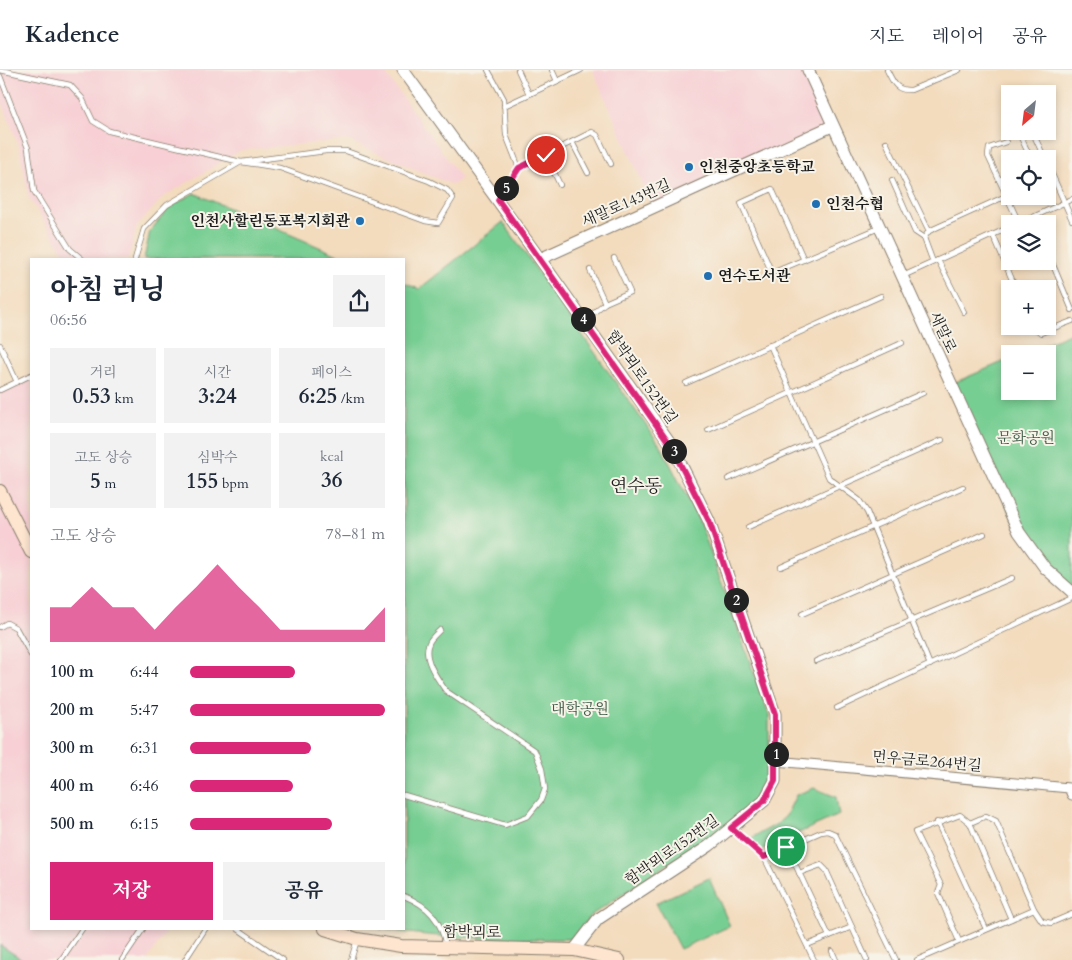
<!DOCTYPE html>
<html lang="ko">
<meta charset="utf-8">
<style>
:root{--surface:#fff;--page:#f2f2f3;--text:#1f2937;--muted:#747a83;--line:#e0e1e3;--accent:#db2777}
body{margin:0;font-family:Cardo,"Noto Serif KR",serif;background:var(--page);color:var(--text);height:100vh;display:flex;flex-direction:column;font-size:19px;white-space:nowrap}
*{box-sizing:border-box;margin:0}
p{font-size:16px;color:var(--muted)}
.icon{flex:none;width:28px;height:28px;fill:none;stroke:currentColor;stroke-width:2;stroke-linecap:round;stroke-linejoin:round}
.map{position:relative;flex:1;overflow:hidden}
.sheet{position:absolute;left:30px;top:188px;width:375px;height:672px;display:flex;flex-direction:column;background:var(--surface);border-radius:0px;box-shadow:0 2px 8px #0003}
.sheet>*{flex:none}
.needle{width:32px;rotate:208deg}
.controls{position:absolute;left:1001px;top:15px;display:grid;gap:10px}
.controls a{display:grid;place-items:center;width:55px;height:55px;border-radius:0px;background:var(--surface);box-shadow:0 2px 8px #0003;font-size:25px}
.pin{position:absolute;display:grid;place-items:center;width:42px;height:42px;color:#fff;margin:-21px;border:2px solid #fff;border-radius:50%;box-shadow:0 1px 5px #0007}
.km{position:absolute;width:25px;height:25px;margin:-12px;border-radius:50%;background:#222;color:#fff;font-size:14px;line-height:25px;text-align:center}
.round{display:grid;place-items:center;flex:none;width:52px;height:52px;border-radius:0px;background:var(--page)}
.head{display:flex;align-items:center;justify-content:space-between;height:85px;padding:0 20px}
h1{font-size:28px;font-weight:700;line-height:38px}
.stats{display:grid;grid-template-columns:repeat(3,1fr);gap:8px;height:85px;padding:5px 20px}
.stats div{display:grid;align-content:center;border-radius:0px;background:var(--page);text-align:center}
.stats b{font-size:21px;font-weight:700}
.stats small{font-size:14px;font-weight:400}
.stats p{font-size:14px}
.chart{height:140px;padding:10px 20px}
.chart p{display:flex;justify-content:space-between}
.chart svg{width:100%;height:90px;margin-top:5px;fill:var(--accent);opacity:.7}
.primary-button{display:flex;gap:10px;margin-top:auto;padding:10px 20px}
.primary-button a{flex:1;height:58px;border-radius:0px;background:var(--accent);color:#fff;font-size:20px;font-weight:700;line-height:58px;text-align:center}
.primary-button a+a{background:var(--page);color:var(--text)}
ul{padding:0 20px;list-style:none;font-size:16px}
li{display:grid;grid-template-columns:80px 60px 1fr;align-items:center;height:38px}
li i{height:12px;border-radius:6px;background:var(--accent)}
header{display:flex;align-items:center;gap:30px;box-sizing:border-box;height:70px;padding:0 25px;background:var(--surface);border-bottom:1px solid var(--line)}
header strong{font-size:24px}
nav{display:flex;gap:28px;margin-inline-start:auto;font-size:18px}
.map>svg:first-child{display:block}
.built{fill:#f7cfd4}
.green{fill:#77ce93;stroke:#4a7558}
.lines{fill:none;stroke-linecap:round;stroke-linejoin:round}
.service-casing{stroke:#887c6c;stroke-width:6}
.minor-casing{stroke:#887c6c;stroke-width:11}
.tertiary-casing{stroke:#887c6c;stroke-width:13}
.secondary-casing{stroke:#887c6c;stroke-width:14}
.service{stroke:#fff;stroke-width:4.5}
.minor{stroke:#fff;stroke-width:9}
.tertiary{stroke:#fff;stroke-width:11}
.secondary{stroke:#fde5d0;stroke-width:12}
.route-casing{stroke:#fff;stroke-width:10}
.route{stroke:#db2777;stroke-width:6}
.poi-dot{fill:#1f6fb2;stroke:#f7f3e8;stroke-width:2}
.labels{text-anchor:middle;stroke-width:4;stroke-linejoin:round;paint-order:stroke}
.poi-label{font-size:15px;font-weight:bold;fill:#1c1c1c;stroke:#f7f3e8;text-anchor:start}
.street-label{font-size:15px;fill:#1c1c1c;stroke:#f7f3e8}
.park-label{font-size:15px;fill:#3c5a46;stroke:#f7f3e8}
.quarter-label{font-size:18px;fill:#1c1c1c;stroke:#f7f3e8}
</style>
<header>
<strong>Kadence</strong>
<nav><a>지도</a><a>레이어</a><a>공유</a></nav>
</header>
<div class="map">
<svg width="1072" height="890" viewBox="0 0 1072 890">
<rect width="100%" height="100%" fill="#f7f3e8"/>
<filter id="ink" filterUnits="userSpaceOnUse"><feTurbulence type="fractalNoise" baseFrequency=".02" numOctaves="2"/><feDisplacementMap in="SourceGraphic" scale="10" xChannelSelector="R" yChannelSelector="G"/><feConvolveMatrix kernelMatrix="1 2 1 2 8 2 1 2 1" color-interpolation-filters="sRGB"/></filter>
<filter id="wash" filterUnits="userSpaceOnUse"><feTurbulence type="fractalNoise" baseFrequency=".0096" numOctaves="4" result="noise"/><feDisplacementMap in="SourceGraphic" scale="20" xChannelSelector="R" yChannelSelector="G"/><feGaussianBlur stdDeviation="1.12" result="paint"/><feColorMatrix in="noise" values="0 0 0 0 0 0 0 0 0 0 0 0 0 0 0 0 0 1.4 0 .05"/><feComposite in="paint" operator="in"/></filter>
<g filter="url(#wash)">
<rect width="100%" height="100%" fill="#f3dbbd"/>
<!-- built -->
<g class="built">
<path d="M0,0H383L461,108L453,115L347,70L241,80L163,127L137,156L128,189H68L29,128L19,76L0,26Z"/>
<path d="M593,0H808L832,56L653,137Z"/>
<path d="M31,305V859H168L147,890H0V320Z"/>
</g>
<!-- green -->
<g class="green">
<path d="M194,123L347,189H144L150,161L170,137Z"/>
<path d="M503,152L662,378L700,453L769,645V708L758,728L728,754L590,846L573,869C509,869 445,870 380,859H404V213L419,219Z"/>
<path d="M1072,263V522L1019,462L951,314L1010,289V321H1048V284H1023Z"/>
<path d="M814,718L836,727L839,745L758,781L746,771L777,754L786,746L796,725Z"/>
<path d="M709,808L730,856L680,879L656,833Z"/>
<path d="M0,875L23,890H0Z"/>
</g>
</g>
<g filter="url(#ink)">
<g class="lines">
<defs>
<g id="service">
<path d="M0,0L70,15L82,28L93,51L109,61L241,92L167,135L144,159L135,189"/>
<path d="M488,0L504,29L506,65L519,98L499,129"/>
<path d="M518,0L529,24"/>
<path d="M552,0L557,11"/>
<path d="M887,0C893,12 896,21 911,20L959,0"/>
<path d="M0,6L28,78L34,121L70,179L82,189"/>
<path d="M504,36L581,0"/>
<path d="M1018,61L1031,89"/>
<path d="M1032,61L1045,89"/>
<path d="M572,72L588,103"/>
<path d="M886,72L929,161L924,168"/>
<path d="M1006,72L989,78L988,86L1019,153"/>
<path d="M326,81H346L429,111L447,120L453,128L438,153L425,151L280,98L241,92Z"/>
<path d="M546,85L560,115"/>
<path d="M1048,95L1072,150"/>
<path d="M519,98L592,62L597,65L611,94"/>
<path d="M892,110L915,162L924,168L933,192"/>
<path d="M999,110L1010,105"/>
<path d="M1018,154L1072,129"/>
<path d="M929,161L1006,126"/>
<path d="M993,165L1016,219"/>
<path d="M1048,183L1072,240"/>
<path d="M804,190L772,119L741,133L772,203L879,158"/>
<path d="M938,190L964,242"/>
<path d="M590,200L605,233"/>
<path d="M903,206L1010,157"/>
<path d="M585,250L605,233L630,222L614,188"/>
<path d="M1032,256L1041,263L1072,251"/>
<path d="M0,275L17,312"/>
<path d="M770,275L829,408L859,430L867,442L930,595"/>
<path d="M686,313L881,226"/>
<path d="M0,320L31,305"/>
<path d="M708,360L902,273"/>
<path d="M728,409L923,323"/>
<path d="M748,457L942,370"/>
<path d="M781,497L963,417"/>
<path d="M802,544L984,464"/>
<path d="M0,557L7,553L16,558L31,585"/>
<path d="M816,591L1012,508"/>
<path d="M837,638L1072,528"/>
<path d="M404,725L505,755L528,746L541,730L545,719L542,699L535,681L446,621C437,608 422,588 429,573C431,568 436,564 440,560"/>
<path d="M937,752L986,859"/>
<path d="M970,753L986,746L996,751L1034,839"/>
<path d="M731,758L764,787L814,890"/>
<path d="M787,777L829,866"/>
<path d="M764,787L821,762L828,761L835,764L896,890"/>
<path d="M799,803L821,795L826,800L867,890"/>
<path d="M404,826C429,836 441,850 446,876"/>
<path d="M238,859L283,890"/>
<path d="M959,871L938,823L941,815L915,762L960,745L970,753L1011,849"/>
<path d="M807,875L852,857"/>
<path d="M832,881L836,890"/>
<path d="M61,890L82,859"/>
<path d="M122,890L143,859"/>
<path d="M185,890L205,859"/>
<path d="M351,890L357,870"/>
<path d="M917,890L1034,839L1042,851L1051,853L1072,844"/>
</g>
<path id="minor" d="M776,691L1069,718L1072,725"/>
<g id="tertiary">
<path d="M403,0L540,189L671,374L709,451L775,644V711L764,731L709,776L598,849L574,880"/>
<path d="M808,0L1019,462L1045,498L1072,522"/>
<path d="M540,189L832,56"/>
</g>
<g id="secondary">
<path d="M0,421L31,482"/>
<path d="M325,859L357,869L401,876L574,880L619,890"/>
</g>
</defs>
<!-- service casing -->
<use href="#service" class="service-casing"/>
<!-- minor casing -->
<use href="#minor" class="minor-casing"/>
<!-- tertiary casing -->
<use href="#tertiary" class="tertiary-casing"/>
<!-- secondary casing -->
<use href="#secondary" class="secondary-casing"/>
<!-- service -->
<use href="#service" class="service"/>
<!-- minor -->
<use href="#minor" class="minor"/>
<!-- tertiary -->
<use href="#tertiary" class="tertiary"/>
<!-- secondary -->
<use href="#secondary" class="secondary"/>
</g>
</g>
<g class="lines" filter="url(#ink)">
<defs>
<path id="route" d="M546,85L519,98L498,130L670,374L709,451L775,644V711L764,731L731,758L764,787L786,777"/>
</defs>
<!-- route casing -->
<use href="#route" class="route-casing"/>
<!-- route -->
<use href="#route" class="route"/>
</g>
<!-- markers -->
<g class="poi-dot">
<circle cx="689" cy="97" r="5"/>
<circle cx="816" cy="134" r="5"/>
<circle cx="360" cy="151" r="5"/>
<circle cx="708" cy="206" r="5"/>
</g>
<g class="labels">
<!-- poi labels -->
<g class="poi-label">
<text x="699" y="102">인천중앙초등학교</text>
<text x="826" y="139">인천수협</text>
<text x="350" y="156" text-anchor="end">인천사할린동포복지회관</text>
<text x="718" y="211">연수도서관</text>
</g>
<!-- street labels -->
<g class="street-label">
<text transform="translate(626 133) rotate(-24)" y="5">새말로143번길</text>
<text transform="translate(943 262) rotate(65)" y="5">새말로</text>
<text transform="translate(642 307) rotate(55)" y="5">함박뫼로152번길</text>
<text transform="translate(927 691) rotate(5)" y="5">먼우금로264번길</text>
<text transform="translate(672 780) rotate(-35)" y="5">함박뫼로152번길</text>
<text transform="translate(472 862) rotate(1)" y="5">함박뫼로</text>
</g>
<!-- park labels -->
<g class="park-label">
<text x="1026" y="373">문화공원</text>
<text x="580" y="644">대학공원</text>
</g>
<!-- quarter labels -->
<g class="quarter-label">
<text x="636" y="422">연수동</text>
</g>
</g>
</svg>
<div class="controls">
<a><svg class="needle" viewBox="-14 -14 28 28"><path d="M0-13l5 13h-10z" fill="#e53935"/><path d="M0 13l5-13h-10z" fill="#747a83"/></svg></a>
<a><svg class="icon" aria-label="locate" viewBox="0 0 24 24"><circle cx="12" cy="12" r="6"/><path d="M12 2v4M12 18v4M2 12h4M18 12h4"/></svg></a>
<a><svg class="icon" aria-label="layers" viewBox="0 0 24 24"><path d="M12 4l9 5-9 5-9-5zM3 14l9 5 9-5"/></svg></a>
<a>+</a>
<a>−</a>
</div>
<div class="pin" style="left:786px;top:777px;background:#1e9e55"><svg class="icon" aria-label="arrive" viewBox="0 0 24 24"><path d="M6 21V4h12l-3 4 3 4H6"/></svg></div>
<div class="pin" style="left:546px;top:85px;background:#d93025"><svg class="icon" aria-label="check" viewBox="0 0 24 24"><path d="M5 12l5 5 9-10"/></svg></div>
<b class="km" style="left:776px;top:684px">1</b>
<b class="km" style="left:736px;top:530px">2</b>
<b class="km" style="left:674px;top:381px">3</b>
<b class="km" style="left:583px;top:249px">4</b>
<b class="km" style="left:506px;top:118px">5</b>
<section class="sheet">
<div class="head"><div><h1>아침 러닝</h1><p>06:56</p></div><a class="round"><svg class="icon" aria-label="share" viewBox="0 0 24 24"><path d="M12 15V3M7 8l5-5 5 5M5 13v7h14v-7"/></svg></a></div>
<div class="stats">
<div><p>거리</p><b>0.53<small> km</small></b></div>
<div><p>시간</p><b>3:24</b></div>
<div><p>페이스</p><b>6:25<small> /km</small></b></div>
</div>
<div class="stats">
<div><p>고도 상승</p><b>5<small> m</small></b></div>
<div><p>심박수</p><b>155<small> bpm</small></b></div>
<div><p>kcal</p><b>36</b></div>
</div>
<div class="chart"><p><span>고도 상승</span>78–81 m</p>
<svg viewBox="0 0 160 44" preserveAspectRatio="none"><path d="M0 44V27L10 27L20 17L30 27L40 27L50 38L60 27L70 17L80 6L90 17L100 27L110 38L120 38L130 38L140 38L150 38L160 27V44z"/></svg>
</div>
<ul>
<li><b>100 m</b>6:44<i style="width:54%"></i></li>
<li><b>200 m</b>5:47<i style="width:100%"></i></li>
<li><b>300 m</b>6:31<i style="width:62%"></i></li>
<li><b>400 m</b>6:46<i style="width:53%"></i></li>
<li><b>500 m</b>6:15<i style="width:73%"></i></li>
</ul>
<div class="primary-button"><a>저장</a><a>공유</a></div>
</section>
</div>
